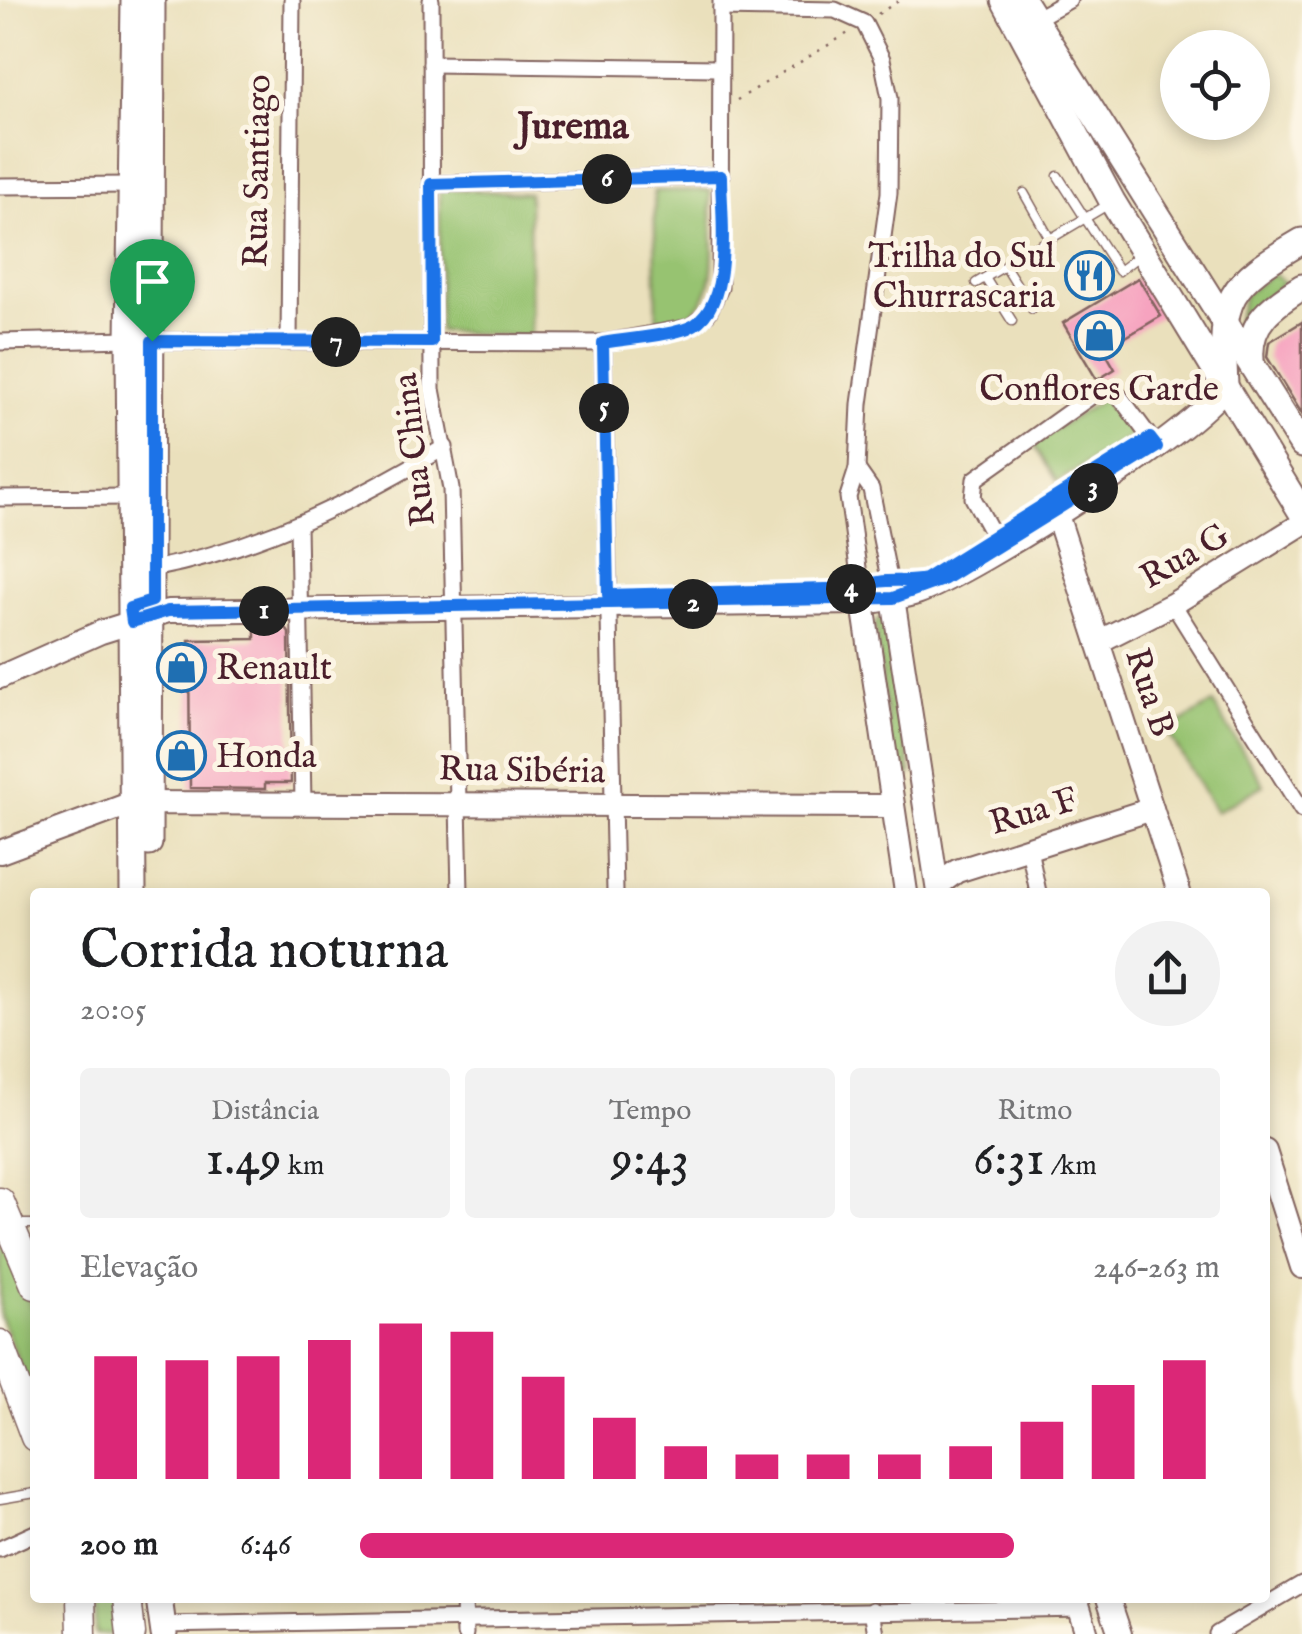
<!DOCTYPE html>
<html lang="pt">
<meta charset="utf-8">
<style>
:root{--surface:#fff;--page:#f2f2f2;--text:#202124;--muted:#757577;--accent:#db2777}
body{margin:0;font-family:"IM FELL English",serif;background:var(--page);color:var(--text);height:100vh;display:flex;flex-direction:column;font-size:38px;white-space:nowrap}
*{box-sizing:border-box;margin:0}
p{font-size:32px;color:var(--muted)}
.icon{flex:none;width:55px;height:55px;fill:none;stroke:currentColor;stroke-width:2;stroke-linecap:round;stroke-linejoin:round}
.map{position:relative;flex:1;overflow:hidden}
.panel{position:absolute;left:30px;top:888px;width:1240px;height:715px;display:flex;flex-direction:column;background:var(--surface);border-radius:10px;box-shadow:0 5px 15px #0003}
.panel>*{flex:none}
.fabs{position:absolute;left:1160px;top:30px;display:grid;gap:20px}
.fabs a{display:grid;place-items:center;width:110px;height:110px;border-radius:50%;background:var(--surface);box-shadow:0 5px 15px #0003;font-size:50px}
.pin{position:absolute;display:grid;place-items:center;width:85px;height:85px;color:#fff;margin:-102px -42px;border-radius:50% 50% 50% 0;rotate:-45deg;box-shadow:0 0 10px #0007}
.pin .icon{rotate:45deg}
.km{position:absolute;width:50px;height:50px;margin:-25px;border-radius:50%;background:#222;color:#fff;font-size:28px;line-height:50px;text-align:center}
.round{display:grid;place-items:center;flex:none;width:105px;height:105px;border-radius:52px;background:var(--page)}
.summary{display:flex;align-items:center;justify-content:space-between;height:170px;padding:0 50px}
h1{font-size:55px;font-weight:600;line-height:75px}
.figures{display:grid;grid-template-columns:repeat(3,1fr);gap:15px;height:170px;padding:10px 50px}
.figures div{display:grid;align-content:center;border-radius:10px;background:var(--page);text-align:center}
.figures b{font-size:50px;font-weight:600}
.figures small{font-size:28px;font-weight:400}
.figures p{font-size:28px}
.chart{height:280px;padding:20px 50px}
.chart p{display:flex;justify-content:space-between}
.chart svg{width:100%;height:180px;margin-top:10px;stroke:var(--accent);stroke-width:6}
ul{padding:0 50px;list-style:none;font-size:32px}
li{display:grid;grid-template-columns:160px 120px 1fr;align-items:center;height:75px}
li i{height:25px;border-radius:12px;background:var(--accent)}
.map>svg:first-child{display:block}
.green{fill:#97c371;stroke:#70714e;stroke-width:2.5}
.building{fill:#f6a3bf}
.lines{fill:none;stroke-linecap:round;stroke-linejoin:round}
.lane-casing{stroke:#82635e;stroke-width:11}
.street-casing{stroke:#82635e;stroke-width:19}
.secondary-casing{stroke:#82635e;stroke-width:26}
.primary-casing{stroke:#82635e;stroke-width:29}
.highway-casing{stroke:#82635e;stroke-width:31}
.path{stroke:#82635e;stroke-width:2.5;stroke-dasharray:2.5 8;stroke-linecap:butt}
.lane{stroke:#fff;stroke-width:8}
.street{stroke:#fff;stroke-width:15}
.secondary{stroke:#fff;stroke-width:22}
.primary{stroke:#fff;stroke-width:25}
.highway{stroke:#fff;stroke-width:28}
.route-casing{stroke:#fff;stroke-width:20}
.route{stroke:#1a73e8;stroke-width:12}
.labels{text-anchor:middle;stroke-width:10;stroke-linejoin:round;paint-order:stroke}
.street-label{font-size:35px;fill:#4a1f2b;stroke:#fcf5e5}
.poi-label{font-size:35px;fill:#4a1f2b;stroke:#fcf5e5;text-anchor:start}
.neighbourhood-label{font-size:38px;font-weight:bold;fill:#4a1f2b;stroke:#fcf5e5}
</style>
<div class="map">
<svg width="1302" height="1634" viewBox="0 0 1302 1634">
<rect width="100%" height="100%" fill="#fcf5e5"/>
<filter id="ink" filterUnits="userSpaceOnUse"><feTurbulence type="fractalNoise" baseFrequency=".01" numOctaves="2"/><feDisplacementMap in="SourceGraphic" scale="20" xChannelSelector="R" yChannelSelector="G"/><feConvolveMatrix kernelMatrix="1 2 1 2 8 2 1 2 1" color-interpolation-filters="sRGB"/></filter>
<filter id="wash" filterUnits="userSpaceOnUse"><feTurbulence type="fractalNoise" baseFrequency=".0048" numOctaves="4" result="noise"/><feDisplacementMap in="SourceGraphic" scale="40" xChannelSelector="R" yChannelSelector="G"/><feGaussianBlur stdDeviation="2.25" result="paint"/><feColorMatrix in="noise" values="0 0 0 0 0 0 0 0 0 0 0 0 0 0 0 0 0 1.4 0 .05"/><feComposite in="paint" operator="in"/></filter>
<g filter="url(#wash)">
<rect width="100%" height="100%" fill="#eae0bc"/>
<!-- green -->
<g class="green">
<path d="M440,189L529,193L531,337L439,331Z"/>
<path d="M710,190C711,244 730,319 657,325L654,191Z"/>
<path d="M1273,273L1284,283L1258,305L1243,335L1236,325L1244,295Z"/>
<path d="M1108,396L1132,435L1057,482L1033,443Z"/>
<path d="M879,618L887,624L911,773L896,786L875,623Z"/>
<path d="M1213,703L1264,785L1216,812L1167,731Z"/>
<path d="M0,1230L35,1314V1401L0,1316Z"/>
<path d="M95,1598H116L120,1634H95Z"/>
</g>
<g id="blocks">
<!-- building -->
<g class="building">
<path d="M1138,278L1161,316L1104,350L1115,369L1097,380L1063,323Z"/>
<path d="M1302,322V414L1267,357L1269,342Z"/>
<path d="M255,625H284L289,633L291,783H265V789L190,788L189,640L255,639Z"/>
</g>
</g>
</g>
<g filter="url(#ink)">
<use href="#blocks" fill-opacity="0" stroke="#82635e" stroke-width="2.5"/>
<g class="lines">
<defs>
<g id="lane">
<path d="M1058,176L1119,271L1140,255"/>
<path d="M1024,193L1050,239"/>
<path d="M1005,266L1032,309"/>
<path d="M985,278L1012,321"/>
<path d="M976,283L1109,204"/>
<path d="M15,1224H35"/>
<path d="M0,1499L35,1493"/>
</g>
<g id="street">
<path d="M431,0L432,389L451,489L460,892"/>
<path d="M721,8L835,10L864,23L882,59L890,98L889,193L860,404L857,469L848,497L863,603"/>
<path d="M1035,19L1069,0"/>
<path d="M431,64L717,68"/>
<path d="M431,184L721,176"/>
<path d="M0,186L133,185"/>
<path d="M152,341L603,343L690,327L708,313L720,288L721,0"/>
<path d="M0,342L129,339"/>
<path d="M289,342L292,0"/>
<path d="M603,343L615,892"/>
<path d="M857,469L871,489L893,598"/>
<path d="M0,498L131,497"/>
<path d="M298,525L303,803"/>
<path d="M1000,547L973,498L975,479L1097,392H1112L1120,397L1157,447"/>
<path d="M152,569C258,549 353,502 445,447"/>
<path d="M1173,604L1302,810"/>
<path d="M1029,849L1038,892"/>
<path d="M0,1549L35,1533"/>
<path d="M464,1598L465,1634"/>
<path d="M872,1610L876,1634"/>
<path d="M163,1625L1080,1608"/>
<path d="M1217,1634L1302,1584"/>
</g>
<g id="secondary">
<path d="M1056,512L1179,892"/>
<path d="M893,598L938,892"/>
<path d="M863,603L906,892"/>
<path d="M1098,642L1173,604L1302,524"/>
<path d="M0,677L101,632L168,611L863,603C881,600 900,599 917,593C973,573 1194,433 1225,387"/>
<path d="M0,852L132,803L892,806"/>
<path d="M938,885L957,871L1152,809"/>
<path d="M1265,1151L1302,1267"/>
<path d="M1076,1598L1087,1634"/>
<path d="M1108,1598L1120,1634"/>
</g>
<g id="primary">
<path d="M1004,0L1112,201L1302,513"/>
<path d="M1023,1L1302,445"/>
<path d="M1251,359C1248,322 1273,305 1302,287"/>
<path d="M1225,384C1220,296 1227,285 1302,241"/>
<path d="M149,843L152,0"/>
<path d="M133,892L129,339L134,0"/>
<path d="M159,1598L164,1634"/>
</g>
<g id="highway">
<path d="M0,1202L35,1285"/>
<path d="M0,1344L35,1437"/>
<path d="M81,1598L82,1634"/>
<path d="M127,1598L131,1634"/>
</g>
</defs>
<!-- lane casing -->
<use href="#lane" class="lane-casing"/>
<!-- street casing -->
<use href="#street" class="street-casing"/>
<!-- secondary casing -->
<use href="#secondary" class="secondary-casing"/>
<!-- primary casing -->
<use href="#primary" class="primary-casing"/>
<!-- highway casing -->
<use href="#highway" class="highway-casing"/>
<!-- path -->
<g class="path">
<path d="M878,14L900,0"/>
<path d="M737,100L850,32"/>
</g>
<!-- lane -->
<use href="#lane" class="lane"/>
<!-- street -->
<use href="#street" class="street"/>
<!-- secondary -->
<use href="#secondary" class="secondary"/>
<!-- primary -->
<use href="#primary" class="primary"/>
<!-- highway -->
<use href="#highway" class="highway"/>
</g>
</g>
<g class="lines" filter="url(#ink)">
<defs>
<path id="route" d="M721,176C721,216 735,309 688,328C663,337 630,338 603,343L608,595L862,588C882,576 902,584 925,579L1150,438L1157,447L945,579L893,598L168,611L132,622L130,608L152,601V341L432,342L431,184Z"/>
</defs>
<!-- route casing -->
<use href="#route" class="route-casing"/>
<!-- route -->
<use href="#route" class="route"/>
</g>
<!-- icons -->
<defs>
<symbol id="restaurant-ring" viewBox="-11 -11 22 22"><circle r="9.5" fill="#fcf5e5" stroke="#1f6fb2" stroke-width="1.5"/><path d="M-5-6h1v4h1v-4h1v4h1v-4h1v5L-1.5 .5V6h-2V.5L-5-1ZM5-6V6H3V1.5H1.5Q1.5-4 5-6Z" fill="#1f6fb2"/></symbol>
<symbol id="shop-ring" viewBox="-11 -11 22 22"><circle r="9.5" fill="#fcf5e5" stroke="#1f6fb2" stroke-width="1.5"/><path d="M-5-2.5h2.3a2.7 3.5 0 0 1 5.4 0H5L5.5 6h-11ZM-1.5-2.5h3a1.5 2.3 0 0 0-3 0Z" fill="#1f6fb2"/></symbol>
</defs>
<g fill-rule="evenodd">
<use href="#restaurant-ring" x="1062" y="248" width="55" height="55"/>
<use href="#shop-ring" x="1072" y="308" width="55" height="55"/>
<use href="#shop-ring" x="154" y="640" width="55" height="55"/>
<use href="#shop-ring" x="154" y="728" width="55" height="55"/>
</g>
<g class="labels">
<!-- street labels -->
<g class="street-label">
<text transform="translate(256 171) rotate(-89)" y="12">Rua Santiago</text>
<text transform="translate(413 450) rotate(-97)" y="12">Rua China</text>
<text transform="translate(1184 555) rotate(-30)" y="12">Rua G</text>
<text transform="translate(1151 692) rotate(72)" y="12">Rua B</text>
<text transform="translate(522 769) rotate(1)" y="12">Rua Sibéria</text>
<text transform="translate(1033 810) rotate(-17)" y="12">Rua F</text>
</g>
<!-- poi labels -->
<g class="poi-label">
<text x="1055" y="267" text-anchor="end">Trilha do Sul<tspan x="1055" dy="40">Churrascaria</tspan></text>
<text x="1099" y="400" text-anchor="middle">Conflores Garde</text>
<text x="216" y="679">Renault</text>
<text x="216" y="767">Honda</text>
</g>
<!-- neighbourhood labels -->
<g class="neighbourhood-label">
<text x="573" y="138">Jurema</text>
</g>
</g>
</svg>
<div class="fabs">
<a><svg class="icon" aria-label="locate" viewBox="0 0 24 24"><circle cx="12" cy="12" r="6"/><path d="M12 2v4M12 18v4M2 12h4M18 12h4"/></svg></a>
</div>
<div class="pin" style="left:152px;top:341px;background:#1e9e55"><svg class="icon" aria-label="arrive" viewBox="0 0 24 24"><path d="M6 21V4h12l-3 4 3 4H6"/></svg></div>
<b class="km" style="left:264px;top:611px">1</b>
<b class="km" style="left:693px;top:604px">2</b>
<b class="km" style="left:1093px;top:488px">3</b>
<b class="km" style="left:851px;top:589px">4</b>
<b class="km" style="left:604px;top:408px">5</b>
<b class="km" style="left:607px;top:179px">6</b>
<b class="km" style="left:336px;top:342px">7</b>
<section class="panel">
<div class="summary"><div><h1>Corrida noturna</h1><p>20:05</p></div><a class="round"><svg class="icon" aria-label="share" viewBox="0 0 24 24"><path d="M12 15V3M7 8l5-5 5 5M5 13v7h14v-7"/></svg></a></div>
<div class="figures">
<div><p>Distância</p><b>1.49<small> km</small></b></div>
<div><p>Tempo</p><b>9:43</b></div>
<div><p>Ritmo</p><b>6:31<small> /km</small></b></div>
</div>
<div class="chart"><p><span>Elevação</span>246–263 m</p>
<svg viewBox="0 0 160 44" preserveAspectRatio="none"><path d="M5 44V14M15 44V15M25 44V14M35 44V10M45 44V6M55 44V8M65 44V19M75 44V29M85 44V36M95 44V38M105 44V38M115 44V38M125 44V36M135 44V30M145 44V21M155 44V15"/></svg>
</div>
<ul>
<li><b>200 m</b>6:46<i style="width:76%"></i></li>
</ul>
</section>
</div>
